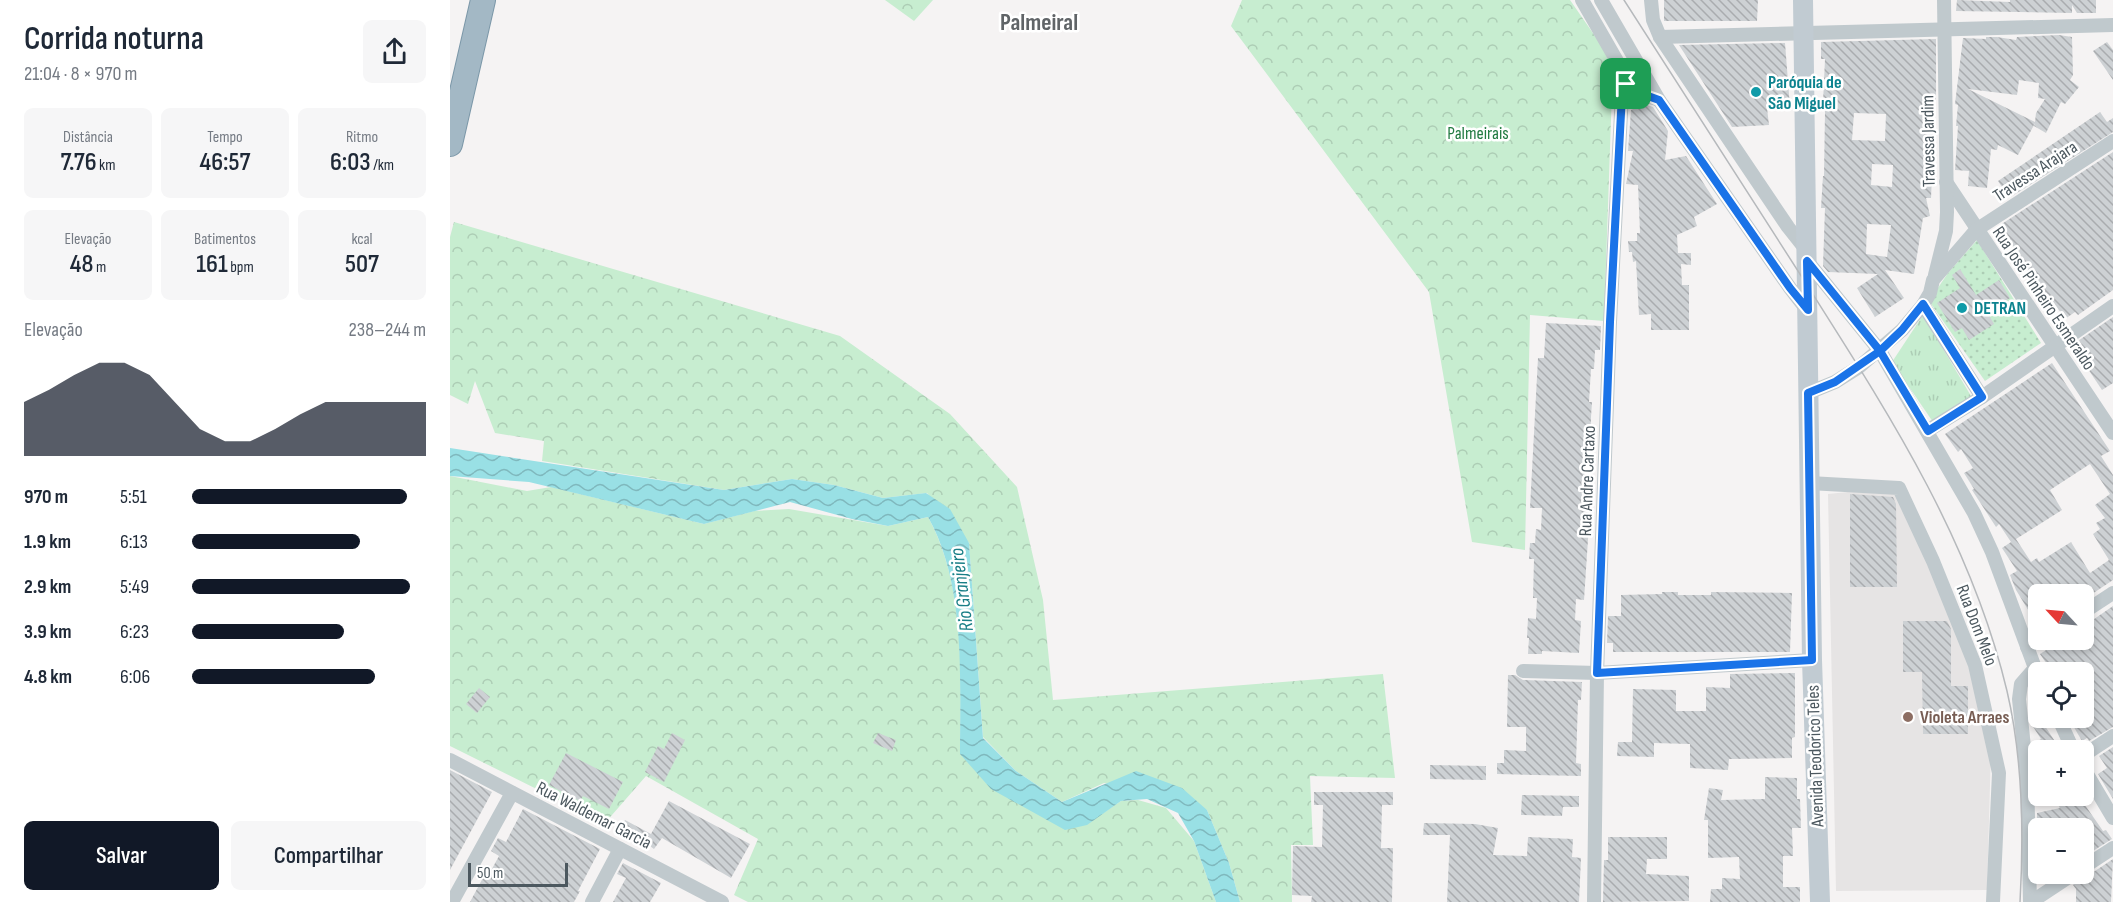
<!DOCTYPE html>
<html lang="pt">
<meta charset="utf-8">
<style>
:root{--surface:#fff;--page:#f6f6f7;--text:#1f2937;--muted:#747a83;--accent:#111827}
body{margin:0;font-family:"Sofia Sans Condensed",sans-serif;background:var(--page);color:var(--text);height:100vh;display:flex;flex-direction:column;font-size:22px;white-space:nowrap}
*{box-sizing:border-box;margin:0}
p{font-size:20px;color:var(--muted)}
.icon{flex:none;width:33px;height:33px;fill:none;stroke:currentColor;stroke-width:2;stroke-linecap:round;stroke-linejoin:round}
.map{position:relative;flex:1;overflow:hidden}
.drawer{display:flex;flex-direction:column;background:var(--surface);width:450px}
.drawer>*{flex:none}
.needle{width:39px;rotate:296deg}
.tools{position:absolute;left:1578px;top:584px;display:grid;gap:12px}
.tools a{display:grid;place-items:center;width:66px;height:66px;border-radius:9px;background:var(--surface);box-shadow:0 3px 9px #0003;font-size:30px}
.scale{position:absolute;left:18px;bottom:15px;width:100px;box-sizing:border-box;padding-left:6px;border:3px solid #4c585f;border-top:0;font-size:16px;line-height:21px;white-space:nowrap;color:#4c585f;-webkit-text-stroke:4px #fff;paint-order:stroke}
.pin{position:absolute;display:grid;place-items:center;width:51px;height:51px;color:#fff;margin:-26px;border-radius:12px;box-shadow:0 3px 9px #0006}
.round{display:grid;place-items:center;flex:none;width:63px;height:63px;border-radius:9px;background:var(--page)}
.head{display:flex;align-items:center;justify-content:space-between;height:102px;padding:0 24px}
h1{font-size:33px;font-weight:600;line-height:45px}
.stats{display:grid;grid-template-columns:repeat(3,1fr);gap:9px;height:102px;padding:6px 24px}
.stats div{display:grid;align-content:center;border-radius:9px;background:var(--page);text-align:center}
.stats b{font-size:26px;font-weight:600}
.stats small{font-size:16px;font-weight:400}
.stats p{font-size:16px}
.chart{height:168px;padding:12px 24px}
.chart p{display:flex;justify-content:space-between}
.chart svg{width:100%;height:108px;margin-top:6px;fill:var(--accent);opacity:.7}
.button{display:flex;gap:12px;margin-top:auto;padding:12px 24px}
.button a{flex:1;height:69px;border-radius:9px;background:var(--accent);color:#fff;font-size:24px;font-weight:600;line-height:69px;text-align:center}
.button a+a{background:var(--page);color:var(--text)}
ul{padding:0 24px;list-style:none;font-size:20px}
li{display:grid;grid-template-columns:96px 72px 1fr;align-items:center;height:45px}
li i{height:15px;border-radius:8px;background:var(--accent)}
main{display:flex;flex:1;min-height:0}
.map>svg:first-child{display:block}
.education{fill:#e6e4e4}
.grass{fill:url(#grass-dots)}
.forest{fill:url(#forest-crowns)}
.park{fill:url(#park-tufts)}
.water{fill:url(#water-waves)}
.building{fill:url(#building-back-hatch);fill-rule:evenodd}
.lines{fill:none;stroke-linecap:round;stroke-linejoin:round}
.trunk-casing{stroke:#7b97a8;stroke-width:26}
.minor{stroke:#c0c9cd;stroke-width:14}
.secondary{stroke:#c1cbd2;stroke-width:20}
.trunk{stroke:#a3b8c5;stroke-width:24}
.tram{stroke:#b6b9bc;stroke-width:1.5}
.route-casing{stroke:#fff;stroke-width:12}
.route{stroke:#1a73e8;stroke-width:8}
.culture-dot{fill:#0f9aa8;stroke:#fff;stroke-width:2}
.education-dot{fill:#8d6e63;stroke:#fff;stroke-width:2}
.labels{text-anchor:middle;stroke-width:5;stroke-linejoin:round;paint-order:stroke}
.culture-label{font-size:18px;font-weight:bold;fill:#0d838f;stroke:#fff;text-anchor:start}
.park-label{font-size:18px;fill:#227b42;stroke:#fff}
.street-label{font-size:18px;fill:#4c585f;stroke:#fff}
.education-label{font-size:18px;font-weight:bold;fill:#785e54;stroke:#fff;text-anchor:start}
.water-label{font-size:20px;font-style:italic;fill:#197e86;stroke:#fff}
.district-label{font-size:24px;font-weight:bold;fill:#606467;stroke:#fff}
</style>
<main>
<section class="drawer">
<div class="head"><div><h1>Corrida noturna</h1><p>21:04 · 8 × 970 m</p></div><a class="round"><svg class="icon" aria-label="share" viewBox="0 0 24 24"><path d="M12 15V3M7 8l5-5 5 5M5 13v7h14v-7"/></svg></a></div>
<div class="stats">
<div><p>Distância</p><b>7.76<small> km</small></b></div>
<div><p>Tempo</p><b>46:57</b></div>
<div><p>Ritmo</p><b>6:03<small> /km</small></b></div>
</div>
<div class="stats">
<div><p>Elevação</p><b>48<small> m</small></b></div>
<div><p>Batimentos</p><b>161<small> bpm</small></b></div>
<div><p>kcal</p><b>507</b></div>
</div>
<div class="chart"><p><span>Elevação</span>238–244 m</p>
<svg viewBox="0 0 160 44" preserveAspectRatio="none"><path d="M0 44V22L10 17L20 11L30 6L40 6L50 11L60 22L70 33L80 38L90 38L100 33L110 27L120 22L130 22L140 22L150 22L160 22V44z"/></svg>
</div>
<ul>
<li><b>970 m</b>5:51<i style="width:92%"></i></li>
<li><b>1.9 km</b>6:13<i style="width:72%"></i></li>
<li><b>2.9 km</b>5:49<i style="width:93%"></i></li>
<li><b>3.9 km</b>6:23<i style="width:65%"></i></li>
<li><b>4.8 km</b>6:06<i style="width:78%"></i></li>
</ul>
<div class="button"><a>Salvar</a><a>Compartilhar</a></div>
</section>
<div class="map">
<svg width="1663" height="902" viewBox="0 0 1663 902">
<defs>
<pattern id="grass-dots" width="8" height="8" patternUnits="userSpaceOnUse" patternTransform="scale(1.5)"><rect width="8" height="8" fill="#c7edd0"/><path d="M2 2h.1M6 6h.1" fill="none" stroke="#adcdb5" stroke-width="1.8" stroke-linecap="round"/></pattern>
<pattern id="forest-crowns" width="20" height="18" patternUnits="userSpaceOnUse" patternTransform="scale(1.5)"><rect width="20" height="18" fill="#c7edd0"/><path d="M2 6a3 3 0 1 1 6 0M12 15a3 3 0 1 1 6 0" fill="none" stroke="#adcdb5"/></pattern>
<pattern id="park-tufts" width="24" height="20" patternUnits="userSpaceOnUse" patternTransform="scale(1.5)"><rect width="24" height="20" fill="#c7edd0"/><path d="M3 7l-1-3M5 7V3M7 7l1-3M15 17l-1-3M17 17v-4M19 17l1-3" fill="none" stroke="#adcdb5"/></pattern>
<pattern id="water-waves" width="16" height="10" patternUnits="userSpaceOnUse" patternTransform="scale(1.5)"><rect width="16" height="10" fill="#99e0e5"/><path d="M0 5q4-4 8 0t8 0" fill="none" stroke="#7fb8bd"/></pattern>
<pattern id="building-back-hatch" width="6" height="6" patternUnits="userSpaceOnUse" patternTransform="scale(1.5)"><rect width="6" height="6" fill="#cdd1d4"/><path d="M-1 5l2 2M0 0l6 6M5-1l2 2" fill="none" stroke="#a9acaf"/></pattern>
</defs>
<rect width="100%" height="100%" fill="#f5f3f3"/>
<!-- education -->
<path class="education" d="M1447,487L1526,683L1541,750L1537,890L1386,891L1378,494Z"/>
<!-- grass -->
<path class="grass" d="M1527,240L1591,343L1535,381L1479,301L1498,273Z"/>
<!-- forest -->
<g class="forest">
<path d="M435,0H483L464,21Z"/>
<path d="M792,0H1120L1163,62L1154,321L1080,315L1075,550L1022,542L979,292L781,26Z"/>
<path d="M4,222L390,336L500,414L567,487L593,600L603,700L933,674L945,778L860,776L863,845H841L842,902H790L779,863L757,810L654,783L612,802L566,771L533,737L519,543L477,493L433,498L384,485L342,479L274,490L92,461L94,441L45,433L25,381L18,404L0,395V237Z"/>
<path d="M0,476L77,491L101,487L254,524L304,511L339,509L438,526L478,517C516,586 511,677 510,754L637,824L671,801L688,800L716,808L744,841L766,902H298L284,895L308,839L196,776L155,823L0,746Z"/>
</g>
<!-- park -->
<path class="park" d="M1473,315L1521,396L1483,422L1442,362Z"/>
<!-- water -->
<path class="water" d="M0,448L274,490L342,479L384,485L433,498L476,493L500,509L519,543L533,738L566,771L612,802L686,771L732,788L757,810L779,863L790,902H766L744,841L728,813L697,799L671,801L637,825L615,830L541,789L510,754C510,679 516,584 478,517L438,526L402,519L340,502L254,524L79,482L0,476Z"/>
<!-- building -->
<g class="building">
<path d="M1214,0H1308L1307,21H1214Z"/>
<path d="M1507,0L1560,2V0H1646V13H1627L1622,5V13L1506,11Z"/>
<path d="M1609,35L1622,37L1623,75L1620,80L1629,87L1615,104L1611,102L1596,133L1584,126L1585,123L1568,155L1548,145L1547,150L1541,149L1537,188L1518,186L1519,171L1505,170L1508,126H1506L1508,105L1505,104L1513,38L1536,39V37H1547L1566,40L1567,37ZM1569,80L1589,83L1588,98L1595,99L1586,113L1585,122L1518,89L1567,95Z"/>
<path d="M1486,39V100H1482L1481,129H1484L1481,198H1476L1480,216L1473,218L1464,274L1435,270L1454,298L1425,317L1407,288L1428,274L1378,272L1373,266L1375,208H1371L1373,176H1374L1375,112L1373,103L1375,59H1371V42ZM1404,113L1436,114L1435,141L1402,140ZM1422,164L1443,165L1442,187L1421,185ZM1417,224L1441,225L1437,257L1416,254Z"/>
<path d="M1657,42L1663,50V80L1643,51Z"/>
<path d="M1335,43L1340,107L1317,108L1319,125L1282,127L1229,45Z"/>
<path d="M1194,104L1203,107L1218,131L1215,160L1236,156L1267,204L1244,217L1247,226L1227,235L1228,253H1241V265L1231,264L1232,285H1239V330H1201V314L1189,315L1186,261L1183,262L1182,252H1179L1178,241H1187V233H1190L1188,185L1176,184L1183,151H1178L1181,110Z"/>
<path d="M1650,112L1657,122L1663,118V132L1559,198L1548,181Z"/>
<path d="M1663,152V290L1628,315L1625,312L1615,319L1598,294L1591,298L1566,260L1570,257L1554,233L1549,236L1544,229Z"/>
<path d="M1510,269L1526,295L1549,280L1560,298L1537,312L1544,324L1519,340L1512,328L1505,332L1487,303L1510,288L1502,275Z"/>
<path d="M1663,317V383L1652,390L1622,345Z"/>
<path d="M1096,323L1151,326L1150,350H1145L1144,369H1141L1139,402H1142L1141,417L1140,443H1136L1134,509H1140L1134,600L1126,599L1125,620L1131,621L1129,653L1092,651V654H1078L1079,638H1077L1078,618L1086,619L1087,598H1083L1084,559H1079L1080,543H1085L1086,529L1091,530L1092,508H1080L1088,358H1094Z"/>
<path d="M1602,363L1660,451L1651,456L1663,475V580L1642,594H1588V626L1566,590L1560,575L1567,571L1552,548L1561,542L1549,524L1546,527L1522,490L1524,489L1514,473L1523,468L1511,449L1508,452L1495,434ZM1640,464L1660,494L1645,505L1655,518L1646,523L1650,529L1643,534L1659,560L1640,573L1621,542L1589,562L1587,558L1581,562L1566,539L1612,510L1600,490Z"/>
<path d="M1400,494L1443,497L1446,504L1447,587H1400Z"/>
<path d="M1212,592H1228V595H1261V592L1342,593L1340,652H1163V643H1157L1158,616H1171V595L1212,594Z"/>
<path d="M1663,606V727L1639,741L1637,738L1632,741L1618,717H1634V672H1602L1590,654L1613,639H1634V626Z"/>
<path d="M1453,621H1497L1501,629V686H1518V734H1473L1472,672H1453Z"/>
<path d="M1345,673V737L1342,738V758L1282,759H1279L1278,770L1240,768V744L1204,743V757L1167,756L1168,742H1182L1183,689L1226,690V711H1256V687L1280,688V674Z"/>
<path d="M1058,675H1065L1073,680L1132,682L1131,700H1128L1126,763L1131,764V776L1047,774V763H1054V750L1076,751V727H1057Z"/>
<path d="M29,688L40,697L27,713L16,704Z"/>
<path d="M1580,703L1608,746L1603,750H1591L1586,742L1591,739L1580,722Z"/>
<path d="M222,733L235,740L214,782L195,772L208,746L214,749Z"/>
<path d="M428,733L446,740L442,751L423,743Z"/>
<path d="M1663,747V799L1648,774L1657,768L1649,756Z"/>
<path d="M116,753L173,782L159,809L133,796L130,801L99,785Z"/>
<path d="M980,765L1036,766V780L980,779Z"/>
<path d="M0,770L42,792L0,870Z"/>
<path d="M1315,777L1347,778V799H1350L1351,828H1342L1343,856H1333V887H1350V902H1260L1261,889H1272V878L1290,879L1289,857L1258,858V820H1254L1259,788L1273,790L1271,800L1315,799Z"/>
<path d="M864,792H943V805H932L931,848H943L942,902H861L862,896L842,895L843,846L872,847L873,805H864Z"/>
<path d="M1072,795L1129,796V807H1113L1112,816L1071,815Z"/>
<path d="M1602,795H1628L1653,831L1656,830L1662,839L1635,856L1634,828H1625L1623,825L1611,828H1587V813L1610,808Z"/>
<path d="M219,801L300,844L281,878L212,838L204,849L186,836L184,839L169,831L175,820L201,834Z"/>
<path d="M73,809L150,849L128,891H130L124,902H20L35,874L38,876L49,856L41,851L48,838L56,842Z"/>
<path d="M974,823L1025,824L1048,828L1043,855L1077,856L1078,837L1123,839L1122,857L1131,858L1129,902H997L1000,835H973Z"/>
<path d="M1158,837H1217V859H1197L1196,874L1239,876V901L1153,902L1154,860H1158Z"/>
<path d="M1663,859L1661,902H1626V889L1623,885L1633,876L1639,875Z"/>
<path d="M173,863L211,883L200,902H163L176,878L167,874Z"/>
</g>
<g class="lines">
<defs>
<path id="trunk" d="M0,144L33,0"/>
</defs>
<!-- trunk casing -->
<use href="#trunk" class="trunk-casing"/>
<!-- minor -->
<g class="minor">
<path d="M1132,0L1179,82L1187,92L1209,100"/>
<path d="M1151,0L1209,100L1340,288L1357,310"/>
<path d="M1201,0L1203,20L1210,37L1338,227L1357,251"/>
<path d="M1210,37L1663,25"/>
<path d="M1496,182L1663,433"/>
<path d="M1357,261L1430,351L1524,513L1542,552L1588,676"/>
<path d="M1485,275L1496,231L1497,212L1494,0"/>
<path d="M1473,305L1532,397"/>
<path d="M1358,393L1385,382L1409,367L1452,330L1473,305L1480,293L1483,280L1526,230L1663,141"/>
<path d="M1477,431L1532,397L1663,306"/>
<path d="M1359,483L1449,488L1483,561L1525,665L1549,773L1543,902"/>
<path d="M1634,612L1663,593"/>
<path d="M1577,647L1590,639"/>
<path d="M1073,671L1147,673L1362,660"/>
<path d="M1608,717L1623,750"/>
<path d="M1634,755L1663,736"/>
<path d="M0,760L272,902"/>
<path d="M1634,769L1663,818"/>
<path d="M1634,867L1663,848"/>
<path d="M2,902L62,793"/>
<path d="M142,902L170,849"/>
<path d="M1144,902L1147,673L1160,322L1172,94L1174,88L1190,67"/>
<path d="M1580,902L1577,776L1569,699L1571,684L1585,668"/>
<path d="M1581,902L1625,873"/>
</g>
<!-- secondary -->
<path class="secondary" d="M1353,0L1362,660L1370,902"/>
<!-- trunk -->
<use href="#trunk" class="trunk"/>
<!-- tram -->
<path class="tram" d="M1174,0C1235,95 1296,190 1357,285C1439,414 1521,540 1557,691C1573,759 1574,832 1570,902"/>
</g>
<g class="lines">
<defs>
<path id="route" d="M1176,84L1172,94L1160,322L1147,673L1362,660L1358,393L1385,382L1430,351L1478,431L1532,397L1473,304L1452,330L1430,351L1357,261L1358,310L1340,288L1209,100L1187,92L1179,82L1176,84"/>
</defs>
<!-- route casing -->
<use href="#route" class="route-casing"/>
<!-- route -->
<use href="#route" class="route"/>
</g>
<!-- markers -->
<g class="culture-dot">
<circle cx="1306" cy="92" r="6"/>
<circle cx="1512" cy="308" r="6"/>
</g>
<circle class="education-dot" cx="1458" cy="717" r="6"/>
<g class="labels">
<!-- culture labels -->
<g class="culture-label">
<text x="1318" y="88">Paróquia de<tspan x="1318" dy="21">São Miguel</tspan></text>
<text x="1524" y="314">DETRAN</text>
</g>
<!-- park labels -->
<g class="park-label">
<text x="1028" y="139">Palmeirais</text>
</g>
<!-- street labels -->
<g class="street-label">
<text transform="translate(1478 141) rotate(-91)" y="6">Travessa Jardim</text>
<text transform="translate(1585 171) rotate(-33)" y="6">Travessa Arajara</text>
<text transform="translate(1594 298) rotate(56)" y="6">Rua José Pinheiro Esmeraldo</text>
<text transform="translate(1137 481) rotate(-88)" y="6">Rua Andre Cartaxo</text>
<text transform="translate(1527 625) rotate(69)" y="6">Rua Dom Melo</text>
<text transform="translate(1365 756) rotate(-92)" y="6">Avenida Teodorico Teles</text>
<text transform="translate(144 815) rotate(27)" y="6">Rua Waldemar Garcia</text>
</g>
<!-- education labels -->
<g class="education-label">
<text x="1470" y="723">Violeta Arraes</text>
</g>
<!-- water labels -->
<g class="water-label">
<text transform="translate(511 590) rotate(-97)" y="7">Rio Granjeiro</text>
</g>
<!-- district labels -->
<g class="district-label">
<text x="589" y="30">Palmeiral</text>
</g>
</g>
</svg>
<div class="tools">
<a><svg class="needle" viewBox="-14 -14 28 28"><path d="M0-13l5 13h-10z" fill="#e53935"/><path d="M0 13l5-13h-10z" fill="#747a83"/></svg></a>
<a><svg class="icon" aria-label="locate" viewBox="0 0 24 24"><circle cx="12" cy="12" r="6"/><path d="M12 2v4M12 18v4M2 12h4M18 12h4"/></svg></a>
<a>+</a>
<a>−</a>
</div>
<div class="scale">50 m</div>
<div class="pin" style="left:1176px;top:84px;background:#1e9e55"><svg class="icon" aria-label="arrive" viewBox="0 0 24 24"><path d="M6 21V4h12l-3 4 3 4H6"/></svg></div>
</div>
</main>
